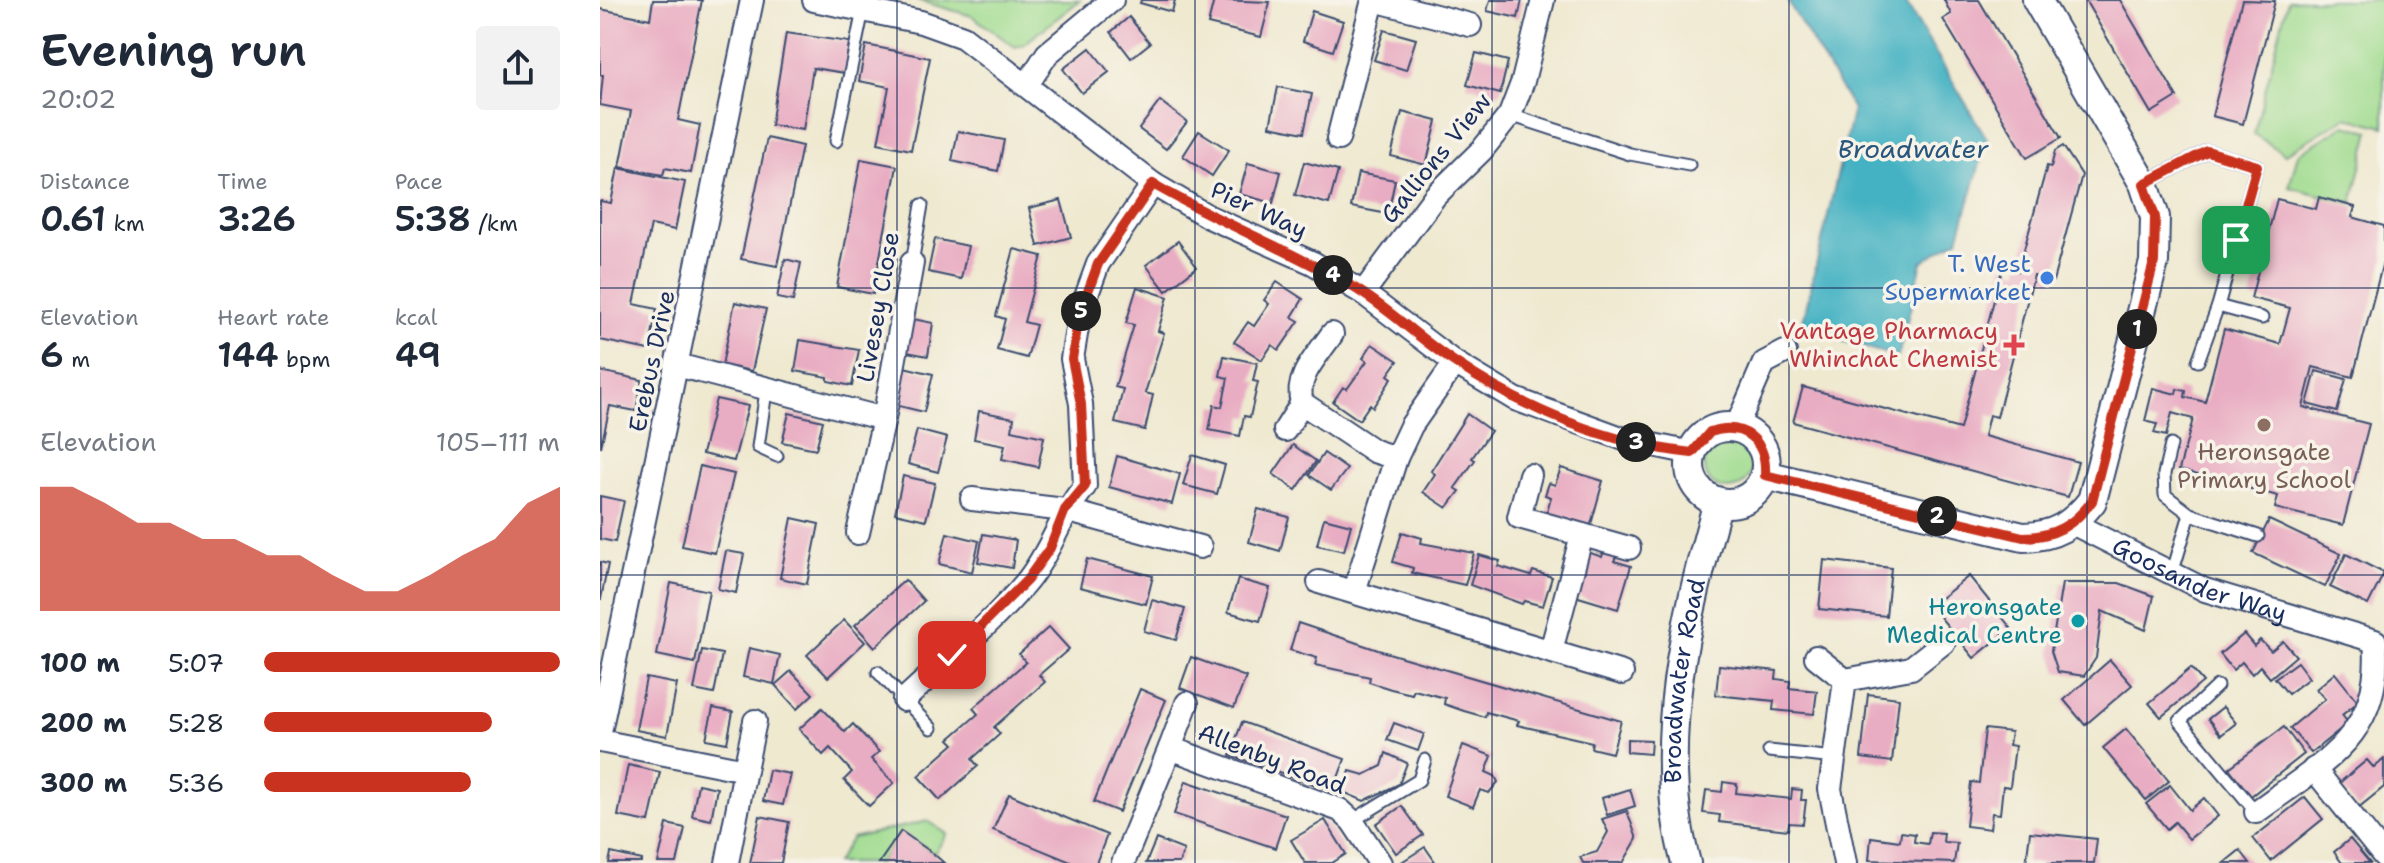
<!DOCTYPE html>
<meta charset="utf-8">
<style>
:root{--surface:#fff;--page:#f2f2f3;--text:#1f2937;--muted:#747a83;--accent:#c8321e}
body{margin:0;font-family:"Shantell Sans",sans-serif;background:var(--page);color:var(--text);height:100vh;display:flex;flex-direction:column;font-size:30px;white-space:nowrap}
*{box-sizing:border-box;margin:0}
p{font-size:26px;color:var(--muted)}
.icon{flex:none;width:44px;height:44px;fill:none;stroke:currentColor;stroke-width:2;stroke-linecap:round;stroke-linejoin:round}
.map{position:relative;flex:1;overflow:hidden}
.details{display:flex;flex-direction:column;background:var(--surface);width:600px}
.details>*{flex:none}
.pin{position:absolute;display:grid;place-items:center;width:68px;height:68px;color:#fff;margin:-34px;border-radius:16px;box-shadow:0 4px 12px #0006}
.km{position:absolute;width:40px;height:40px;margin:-20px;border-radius:50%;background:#222;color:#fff;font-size:22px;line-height:40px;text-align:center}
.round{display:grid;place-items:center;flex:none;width:84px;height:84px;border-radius:8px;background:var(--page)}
.headline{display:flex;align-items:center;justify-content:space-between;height:136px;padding:0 40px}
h1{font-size:44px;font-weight:600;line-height:60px}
.figures{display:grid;grid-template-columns:repeat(3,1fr);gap:12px;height:136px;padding:8px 40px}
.figures div{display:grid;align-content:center}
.figures b{font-size:34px;font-weight:600}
.figures small{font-size:22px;font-weight:400}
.figures p{font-size:22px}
.chart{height:224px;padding:16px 40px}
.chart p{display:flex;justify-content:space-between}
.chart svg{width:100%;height:144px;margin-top:8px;fill:var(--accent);opacity:.7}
ul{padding:0 40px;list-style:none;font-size:26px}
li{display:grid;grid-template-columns:128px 96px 1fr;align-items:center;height:60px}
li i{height:20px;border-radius:10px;background:var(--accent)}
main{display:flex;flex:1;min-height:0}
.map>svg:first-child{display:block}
.green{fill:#a0dc90;stroke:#5e8677;stroke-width:2}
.water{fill:#45b2c3;stroke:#307090;stroke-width:2}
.building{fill:#e9adc3}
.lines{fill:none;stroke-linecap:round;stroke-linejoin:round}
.service-casing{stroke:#3b4b6f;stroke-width:15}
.minor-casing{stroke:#3b4b6f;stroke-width:26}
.tertiary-casing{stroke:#3b4b6f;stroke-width:32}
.service{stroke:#fff;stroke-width:11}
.minor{stroke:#fff;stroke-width:22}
.tertiary{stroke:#fff;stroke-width:28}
.route-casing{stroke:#fff;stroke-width:16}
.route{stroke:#c8321e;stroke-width:10}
.grid{fill:none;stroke:#1b2f5e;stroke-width:2;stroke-opacity:0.55}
.shop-dot{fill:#3f7fe0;stroke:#f7f3e8;stroke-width:3}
.health-dot{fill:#e0444e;stroke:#f7f3e8;stroke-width:3}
.education-dot{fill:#8d6e63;stroke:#f7f3e8;stroke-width:3}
.culture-dot{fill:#0f9aa8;stroke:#f7f3e8;stroke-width:3}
.labels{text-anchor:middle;stroke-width:7;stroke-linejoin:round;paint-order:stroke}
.street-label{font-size:24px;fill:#1b2f5e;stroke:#f7f3e8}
.shop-label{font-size:24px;fill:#366cbe;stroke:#f7f3e8;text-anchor:end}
.health-label{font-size:24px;fill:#be3a42;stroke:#f7f3e8;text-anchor:end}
.education-label{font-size:24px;fill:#785e54;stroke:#f7f3e8}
.culture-label{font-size:24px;fill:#0d838f;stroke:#f7f3e8;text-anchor:end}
.water-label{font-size:26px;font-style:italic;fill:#28567c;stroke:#f7f3e8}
</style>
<main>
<section class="details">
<div class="headline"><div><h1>Evening run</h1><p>20:02</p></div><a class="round"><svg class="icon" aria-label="share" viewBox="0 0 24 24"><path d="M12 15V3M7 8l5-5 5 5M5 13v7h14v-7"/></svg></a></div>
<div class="figures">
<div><p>Distance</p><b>0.61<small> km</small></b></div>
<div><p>Time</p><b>3:26</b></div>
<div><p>Pace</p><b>5:38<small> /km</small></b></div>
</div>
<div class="figures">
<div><p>Elevation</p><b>6<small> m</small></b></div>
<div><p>Heart rate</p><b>144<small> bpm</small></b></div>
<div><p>kcal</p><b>49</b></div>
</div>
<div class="chart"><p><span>Elevation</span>105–111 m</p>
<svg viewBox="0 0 160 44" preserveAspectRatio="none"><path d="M0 44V6L10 6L20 11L30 17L40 17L50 22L60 22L70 27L80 27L90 33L100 38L110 38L120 33L130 27L140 22L150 11L160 6V44z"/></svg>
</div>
<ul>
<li><b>100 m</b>5:07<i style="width:100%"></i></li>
<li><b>200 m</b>5:28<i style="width:77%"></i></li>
<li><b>300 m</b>5:36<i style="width:70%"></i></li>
</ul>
</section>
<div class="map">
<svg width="1784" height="863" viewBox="0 0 1784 863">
<rect width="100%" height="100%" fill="#f7f3e8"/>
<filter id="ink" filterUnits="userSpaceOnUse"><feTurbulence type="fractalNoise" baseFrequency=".0125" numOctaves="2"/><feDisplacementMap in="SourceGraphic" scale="16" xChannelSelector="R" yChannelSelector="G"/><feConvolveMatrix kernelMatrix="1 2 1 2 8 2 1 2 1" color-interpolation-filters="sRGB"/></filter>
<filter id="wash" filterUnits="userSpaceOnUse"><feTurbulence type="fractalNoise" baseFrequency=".006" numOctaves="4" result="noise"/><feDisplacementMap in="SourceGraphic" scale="32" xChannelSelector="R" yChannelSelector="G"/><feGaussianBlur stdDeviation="1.8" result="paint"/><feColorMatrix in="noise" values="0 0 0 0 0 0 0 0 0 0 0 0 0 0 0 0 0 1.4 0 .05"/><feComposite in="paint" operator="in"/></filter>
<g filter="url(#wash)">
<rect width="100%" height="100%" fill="#efe9d0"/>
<!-- green -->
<g class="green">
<path d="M317,0H480L423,45L415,47L372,16Z"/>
<path d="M1688,0H1784V127L1746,117L1685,154L1654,134Z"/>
<path d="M1745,125L1770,131L1752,203L1689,187L1698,154Z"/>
<circle cx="1128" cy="465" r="24"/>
<path d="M328,821L347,834L334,854L301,832L279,863H236L252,838Z"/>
</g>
<!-- water -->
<path class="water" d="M1187,0H1304L1387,139L1358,239L1322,262L1298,357L1201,329L1253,109Z"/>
<g id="blocks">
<!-- building -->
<g class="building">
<path d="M53,0H102L78,120L100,125L91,173L65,168L63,175L20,167L31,111L0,105L3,75H0V9L50,19Z"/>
<path d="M541,0H575L572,12L540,3Z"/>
<path d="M614,0L670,2L661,37L608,24Z"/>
<path d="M890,0H922L918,18L887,11Z"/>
<path d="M1344,0H1379L1461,138L1427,158L1343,19L1351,14Z"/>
<path d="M1485,0H1520L1577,97L1551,113Z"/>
<path d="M1642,0L1675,1L1643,124L1612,116Z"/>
<path d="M712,11L743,21L733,51L703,41Z"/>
<path d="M529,17L550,43L531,58L511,32Z"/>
<path d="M784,30L816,39L806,70L774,60Z"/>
<path d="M186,33L249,42L245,73L213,68L203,130L171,125Z"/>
<path d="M266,45L330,58L311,150L278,143L289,87L259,81Z"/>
<path d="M490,48L509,72L482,93L463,69Z"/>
<path d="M876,53L908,61L900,94L867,85Z"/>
<path d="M678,87L712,94L704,133L670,126Z"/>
<path d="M560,101L587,122L566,149L539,129Z"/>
<path d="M802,112L837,121L826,165L791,156Z"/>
<path d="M358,131L404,140L398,171L352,161Z"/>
<path d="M599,131L629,150L612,176L583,156Z"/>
<path d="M167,138L202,146L177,266L141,259Z"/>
<path d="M1463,146L1482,175L1453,281L1434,275L1397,417L1389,415L1384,436L1478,462L1468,497L1193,422L1203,387L1360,429L1403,266L1418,271L1447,166L1451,167L1455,151Z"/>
<path d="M261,159L297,166L273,294L237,287Z"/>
<path d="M704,162L738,171L729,204L695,195Z"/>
<path d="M648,163L681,172L673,203L639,194Z"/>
<path d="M18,168L85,182L75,230L51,225L34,304L57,309L49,350L0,340V201L11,203Z"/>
<path d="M758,173L795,180L788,214L751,207Z"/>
<path d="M1719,197L1755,207L1752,217L1784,226V258L1753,377L1713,367L1703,407L1769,424L1743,525L1675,508L1678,496L1579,470L1593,419L1572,413L1566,436L1554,433L1557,424L1545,421L1553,388L1576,394L1577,389L1586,391L1585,397L1605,402L1624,329L1680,344L1690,308L1651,298L1677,199L1716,209Z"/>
<path d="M461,200L471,237L438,246L429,208Z"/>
<path d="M335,239L368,246L361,279L328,272Z"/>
<path d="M578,241L597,267L566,291L546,265Z"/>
<path d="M414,249L442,256L424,322L436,325L427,358L397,350L405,319L396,316Z"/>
<path d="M185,259L201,263L193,301L177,298Z"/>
<path d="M677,282L703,299L692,317L699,321L679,350L672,345L662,360L634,342L648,322L654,326L669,304L664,300Z"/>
<path d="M537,287L568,297L558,331L564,333L545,393L553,395L545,430L515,423L523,389L515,387L534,325L526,323Z"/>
<path d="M135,302L166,309L152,371L122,365Z"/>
<path d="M313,319L333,323L328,356L307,352Z"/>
<path d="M200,340L259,350L252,386L228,381V377L195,371Z"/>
<path d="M772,344L798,361L788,375L792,378L773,407L770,404L759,420L733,402L743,387L747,389L767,361L763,358Z"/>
<path d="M624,356L657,363L653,381L658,382L650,417L644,416L640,436L609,430L614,405L622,407L628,378L620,376Z"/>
<path d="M304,367L333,374L324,412L295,405Z"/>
<path d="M0,371L42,380L36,411L10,406L1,447Z"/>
<path d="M1716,371L1746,379L1737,412L1707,404Z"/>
<path d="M116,399L148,406L134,461L102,454Z"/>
<path d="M379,411L414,418L412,430L444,437L438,467L402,459L405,445L374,439Z"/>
<path d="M189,413L223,421L216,449L182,442Z"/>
<path d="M867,414L891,431L872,458L875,460L855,488L860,491L847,508L823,492L835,474L831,471Z"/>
<path d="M317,430L347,438L338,472L308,464Z"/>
<path d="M693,445L716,461L696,490L673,474Z"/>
<path d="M724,453L747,469L731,490L709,475Z"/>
<path d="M592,455L625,465L617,494L583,485Z"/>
<path d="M517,456L580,474L572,504L509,487Z"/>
<path d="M100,466L134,474L115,553L82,546Z"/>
<path d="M961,468L1003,481L990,528L946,515L951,497L945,495L949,483L955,485Z"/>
<path d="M303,476L335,483L326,520L295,513Z"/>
<path d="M0,496L24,501L15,542L0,539Z"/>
<path d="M658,509L689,517L680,551L649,542Z"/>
<path d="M192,518L219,524L207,584L180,578Z"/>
<path d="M724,518L751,525L744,551L717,545Z"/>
<path d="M1669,520L1741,554L1725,587L1653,553Z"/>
<path d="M802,532L822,538L821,543L874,553L865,585L812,573L813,568L793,562Z"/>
<path d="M347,533L379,541L372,572L339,564Z"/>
<path d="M383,534L416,540L412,568L378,562Z"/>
<path d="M1004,550L1017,554L1014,561L1031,566L1018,609L972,595L985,551L1002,557Z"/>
<path d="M126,551L144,554L136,593L118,589Z"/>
<path d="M1746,554L1784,573L1768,605L1730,587Z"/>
<path d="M879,555L900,561L898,566L931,576L933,571L952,577L943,606L924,601L922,604L870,585Z"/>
<path d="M487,559L553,576L546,604L480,587Z"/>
<path d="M1224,560L1291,568L1286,616L1219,609Z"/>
<path d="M0,562L8,564L1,599H0Z"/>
<path d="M1369,576L1411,628L1374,658L1331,606Z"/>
<path d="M638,579L670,588L660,621L628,612Z"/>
<path d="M305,580L324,601L275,647L255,625Z"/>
<path d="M71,583L109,591L95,663L57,655Z"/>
<path d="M1462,583H1519L1554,596L1546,630L1502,611L1496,658L1484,676L1458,672L1451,651Z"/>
<path d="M552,600L585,609L576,640L544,631Z"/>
<path d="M244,620L265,642L228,677L207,655Z"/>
<path d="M698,623L778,650L1021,721L1012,753L991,748L992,742L917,725L919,721L886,712L885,717L864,711L844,704L845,698L814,690L812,694L791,689L769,682L770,677L715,665L717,658L690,650Z"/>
<path d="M449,627L469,649L439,675L445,682L394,727L400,734L372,759L378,766L340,800L318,776L354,744L349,739L378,714L373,708L426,662L419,654Z"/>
<path d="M1644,634L1654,646L1660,640L1671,651L1683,641L1696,656L1670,678L1660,666L1652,674L1642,662L1633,670L1620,654Z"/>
<path d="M149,648L180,655L174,684L143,677Z"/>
<path d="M102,650L122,654L114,694L94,690Z"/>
<path d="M591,657L646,677L634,708L580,688Z"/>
<path d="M1510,660L1532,685L1485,725L1464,700Z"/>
<path d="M1697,662L1709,678L1688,694L1675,678Z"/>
<path d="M1119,665L1177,671L1176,679L1190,681L1189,688L1217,691L1214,714L1173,710L1174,701L1116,695Z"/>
<path d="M1591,668L1603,682L1561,717L1549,703Z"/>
<path d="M191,671L213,694L197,709L175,685Z"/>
<path d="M1735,673L1758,702L1742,715L1748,723L1711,753L1690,728L1725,699L1716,689Z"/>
<path d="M46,678L77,684L67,736L36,730Z"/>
<path d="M540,689L566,700L519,812L494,802Z"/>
<path d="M1268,694L1299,698L1292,762L1261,758Z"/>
<path d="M1623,707L1636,723L1621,735L1608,719Z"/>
<path d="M113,708L133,712L127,743L106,739Z"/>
<path d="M222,708L245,732L253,724L279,752L271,759L294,783L269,806L244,780L252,772L230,748L223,755L199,729Z"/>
<path d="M642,722L745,759L733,791L630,755Z"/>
<path d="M794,723L824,734L818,751L787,740Z"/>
<path d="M1684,727L1704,754L1651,796L1629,768Z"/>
<path d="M1385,729L1411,732L1409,745L1415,746L1410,787L1403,786L1400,814L1392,813L1390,829L1366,826L1371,782L1379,783Z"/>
<path d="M1526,729L1569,781L1546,800L1503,748Z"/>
<path d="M1027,739L1051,740L1050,754L1027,752Z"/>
<path d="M863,745L892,756L886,772L895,776L898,782L889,793L880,790L873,807L845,796Z"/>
<path d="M786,753L807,763L799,784L764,801L743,792L750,771L764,775L782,766Z"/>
<path d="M1784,759V787L1758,808L1738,784L1767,760L1774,768Z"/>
<path d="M28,765L60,772L49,822L18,816Z"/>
<path d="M169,770L190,774L183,805L163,801Z"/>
<path d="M586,781L686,815L675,848L574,814Z"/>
<path d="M1123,782L1137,784L1136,793L1191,799L1192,789L1202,790L1201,800H1206L1203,824L1189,823L1188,830L1119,822L1120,815L1103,813L1106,790L1122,792Z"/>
<path d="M98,784L117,788L111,820L92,816Z"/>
<path d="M1570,785L1590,810L1604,798L1618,816L1589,839L1575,822L1567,829L1546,804Z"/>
<path d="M1030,789L1035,806L1007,815L1002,798Z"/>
<path d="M409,794L507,835L496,863H473L393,830Z"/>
<path d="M1705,797L1723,819L1671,861L1653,838Z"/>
<path d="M802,806L823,835L796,853L776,824Z"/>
<path d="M1027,811L1037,839L1023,863H983L980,857L997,852L1008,832L1002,819Z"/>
<path d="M160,816L189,822L181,863H150Z"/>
<path d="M725,820L746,854L732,863H705L691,840Z"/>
<path d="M67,824L85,828L77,863H58Z"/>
<path d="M301,831L334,854L344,863H279Z"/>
<path d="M1301,832L1315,834L1314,842L1328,844L1330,832L1344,833L1343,842L1357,843L1354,863L1269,860L1271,837L1300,841Z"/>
<path d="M1430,832L1497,839L1494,863H1426Z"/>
<path d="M556,839L584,850L579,863H546Z"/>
<path d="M1750,839L1770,863H1742L1734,852Z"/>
<path d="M825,847L836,863H800Z"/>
<path d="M1640,850L1650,863H1624Z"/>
<path d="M11,853L42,860L41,863H9Z"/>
</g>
</g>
</g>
<g filter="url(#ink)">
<use href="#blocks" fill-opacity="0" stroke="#3b4b6f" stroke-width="2"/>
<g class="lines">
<defs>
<g id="service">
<path d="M910,115L1030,154L1089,165"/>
<path d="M236,141L263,10"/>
<path d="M1544,184L1607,151L1657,166L1618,306L1598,361"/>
<path d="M312,263L322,205"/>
<path d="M1618,306L1662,318"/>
<path d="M166,391L158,447L177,456"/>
<path d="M1571,445L1564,474L1565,495L1590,514L1658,536"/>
<path d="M1572,574L1590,514"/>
<path d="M278,672L331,728"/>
<path d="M1617,686L1580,721L1656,812"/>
<path d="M1169,751L1235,758"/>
<path d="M752,821L819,780L825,760"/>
</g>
<g id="minor">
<path d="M214,0L321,22L363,37L553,184L609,217L713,263L763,293L855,363L915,399L1024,439L1092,453"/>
<path d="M774,0L870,25"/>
<path d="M427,85L447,54L512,0"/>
<path d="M738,139L773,0"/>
<path d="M763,293L835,196L882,150L910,115L923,81L943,0"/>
<path d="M732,334C718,355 694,377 702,403L774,451L796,458"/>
<path d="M77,365L284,419"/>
<path d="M1136,428L1164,363L1185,352"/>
<path d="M685,430L702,403"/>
<path d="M930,475L919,517L1029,548"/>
<path d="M372,499L465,510L600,547"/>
<path id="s1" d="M1474,524L1605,590L1775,641C1784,736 1722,763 1656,812"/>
<path d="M258,533L284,419L312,263"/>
<path d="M719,582L1022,673"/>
<path d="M754,592L796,458L811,426L855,363"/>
<path d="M951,651L982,535"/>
<path d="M1216,657L1245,680L1311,668L1344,642"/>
<path d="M1245,680L1230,789L1245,863"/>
<path d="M304,700C345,661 392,624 428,580C453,548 459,517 485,486L481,404L472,359L479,316L498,264L553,184"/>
<path d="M0,732L152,0"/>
<path d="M0,741L145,770L127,863"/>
<path d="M570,748L587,703"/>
<path d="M1714,769L1784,856"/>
<path d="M145,770L155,721"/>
<path d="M523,863L570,748L740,810L752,821L780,863"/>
</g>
<g id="tertiary">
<circle cx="1128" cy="465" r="38"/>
<path d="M1165,475L1423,537C1454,537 1473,525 1492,501L1554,262L1555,217L1544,184L1437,0"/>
<path id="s2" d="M1086,863C1054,746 1086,616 1118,502"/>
</g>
</defs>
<!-- service casing -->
<use href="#service" class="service-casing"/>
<!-- minor casing -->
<use href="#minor" class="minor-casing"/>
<!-- tertiary casing -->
<use href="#tertiary" class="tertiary-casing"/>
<!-- service -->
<use href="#service" class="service"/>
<!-- minor -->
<use href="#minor" class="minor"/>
<!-- tertiary -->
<use href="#tertiary" class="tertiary"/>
</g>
</g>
<g class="lines" filter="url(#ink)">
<defs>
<path id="route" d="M352,655L427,580L450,548L465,510L485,486L481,404L472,359L479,316L498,264L553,184C618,222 688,249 753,287C790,309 820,340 856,363C925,410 1009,444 1092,453L1110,432C1143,421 1167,440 1165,475L1423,537C1454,537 1474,525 1492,501L1554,262L1555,217L1544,184L1607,151L1657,166L1636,240"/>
</defs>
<!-- route casing -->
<use href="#route" class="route-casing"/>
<!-- route -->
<use href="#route" class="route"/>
</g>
<!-- grid -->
<path class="grid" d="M297,0V863M595,0V863M892,0V863M1189,0V863M1487,0V863M0,288H1784M0,575H1784"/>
<!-- markers -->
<circle class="shop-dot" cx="1447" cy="278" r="8"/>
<path class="health-dot" d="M1410 333h8v8h8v8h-8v8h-8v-8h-8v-8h8z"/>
<circle class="education-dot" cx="1664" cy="425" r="8"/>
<circle class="culture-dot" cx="1478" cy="621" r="8"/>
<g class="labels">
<!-- street labels -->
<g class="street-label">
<text transform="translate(836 158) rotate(-51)" y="8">Gallions View</text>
<text transform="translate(659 210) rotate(25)" y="8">Pier Way</text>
<text transform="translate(278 307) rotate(-80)" y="8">Livesey Close</text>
<text transform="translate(52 361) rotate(-78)" y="8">Erebus Drive</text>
<text dy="8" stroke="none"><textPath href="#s1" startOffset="138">Goosander Way</textPath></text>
<text dy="8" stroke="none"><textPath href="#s2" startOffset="184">Broadwater Road</textPath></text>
<text transform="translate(672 759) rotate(21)" y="8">Allenby Road</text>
</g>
<!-- shop labels -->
<g class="shop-label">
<text x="1431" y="272">T. West<tspan x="1431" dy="28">Supermarket</tspan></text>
</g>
<!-- health labels -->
<g class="health-label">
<text x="1398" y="339">Vantage Pharmacy<tspan x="1398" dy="28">Whinchat Chemist</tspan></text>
</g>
<!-- education labels -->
<g class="education-label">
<text x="1664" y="460">Heronsgate<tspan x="1664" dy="28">Primary School</tspan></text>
</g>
<!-- culture labels -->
<g class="culture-label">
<text x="1462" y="615">Heronsgate<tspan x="1462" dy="28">Medical Centre</tspan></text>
</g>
<!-- water labels -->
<g class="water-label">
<text x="1313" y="158">Broadwater</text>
</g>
</g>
</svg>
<div class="pin" style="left:1636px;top:240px;background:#1e9e55"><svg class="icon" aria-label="arrive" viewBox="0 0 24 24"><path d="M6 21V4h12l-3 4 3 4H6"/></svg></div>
<div class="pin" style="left:352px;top:655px;background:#d93025"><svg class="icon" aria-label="check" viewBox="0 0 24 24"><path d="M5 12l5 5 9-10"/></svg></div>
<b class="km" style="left:1537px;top:329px">1</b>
<b class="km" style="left:1337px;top:516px">2</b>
<b class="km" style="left:1036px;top:442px">3</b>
<b class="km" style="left:733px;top:275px">4</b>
<b class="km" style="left:481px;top:311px">5</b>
</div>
</main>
